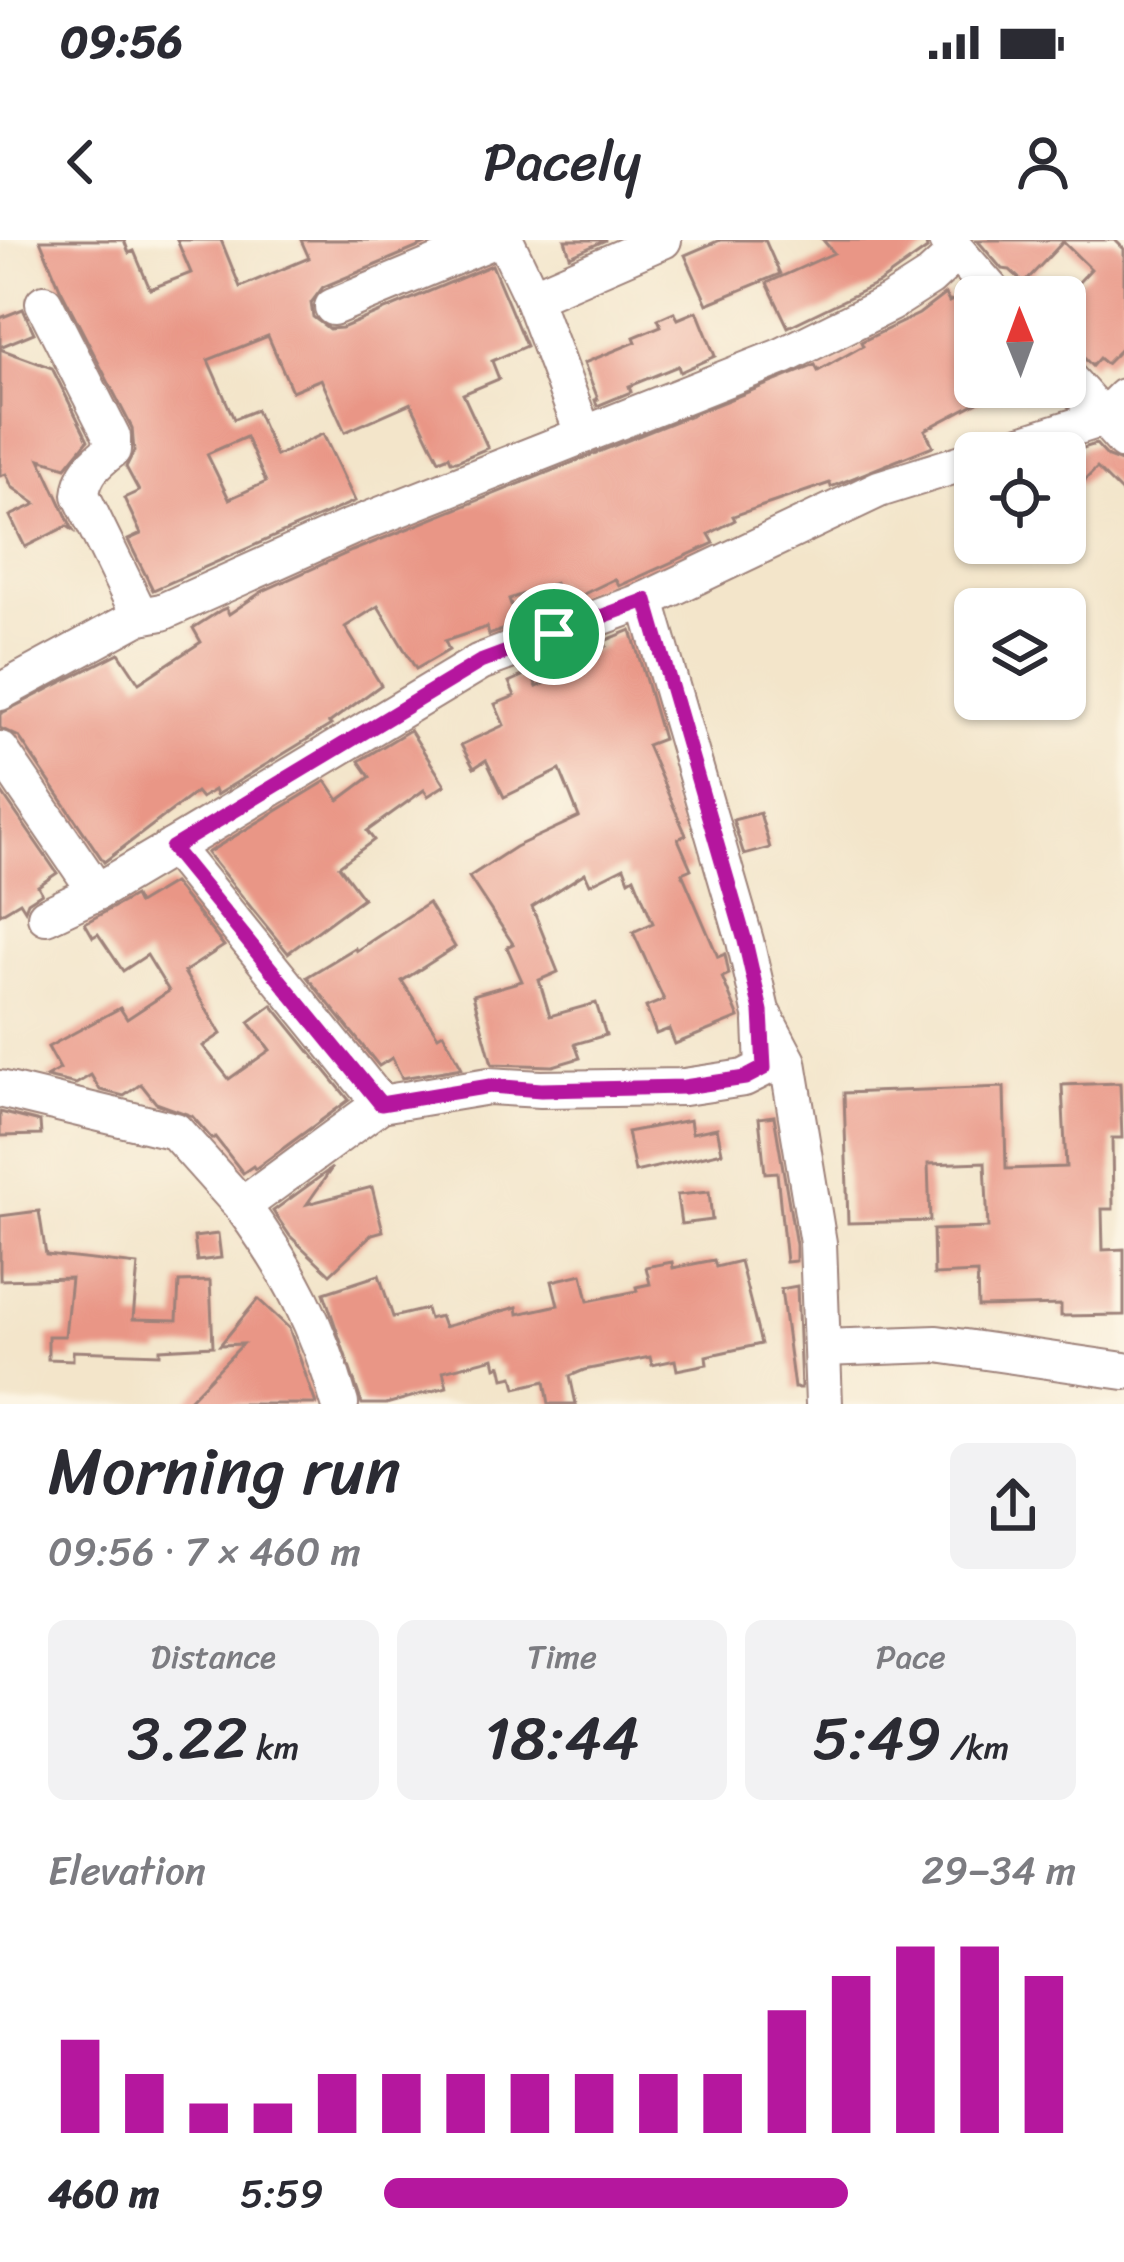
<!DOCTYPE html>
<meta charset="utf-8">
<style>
:root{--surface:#fff;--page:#f2f2f3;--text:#2b2b33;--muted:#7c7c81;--accent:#b5179e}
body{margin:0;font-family:Sriracha,sans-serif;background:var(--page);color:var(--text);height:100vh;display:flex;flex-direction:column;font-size:45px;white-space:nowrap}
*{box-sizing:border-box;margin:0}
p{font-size:39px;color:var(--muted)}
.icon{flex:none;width:66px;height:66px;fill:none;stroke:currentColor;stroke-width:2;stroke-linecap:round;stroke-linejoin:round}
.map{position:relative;height:1164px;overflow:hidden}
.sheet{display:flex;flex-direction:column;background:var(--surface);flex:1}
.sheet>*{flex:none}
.needle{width:78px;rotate:359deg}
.controls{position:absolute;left:954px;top:36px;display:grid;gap:24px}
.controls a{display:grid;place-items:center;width:132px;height:132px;border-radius:18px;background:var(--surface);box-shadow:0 3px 9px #0004;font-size:60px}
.pin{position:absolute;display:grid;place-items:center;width:102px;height:102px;color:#fff;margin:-51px;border:6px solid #fff;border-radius:50%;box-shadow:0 3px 12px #0007}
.round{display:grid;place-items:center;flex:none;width:126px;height:126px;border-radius:18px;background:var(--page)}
.head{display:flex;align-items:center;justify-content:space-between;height:204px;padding:0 48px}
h1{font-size:66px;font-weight:600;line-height:90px}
.stats{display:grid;grid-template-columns:repeat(3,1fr);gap:18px;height:204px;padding:12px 48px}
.stats div{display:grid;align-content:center;border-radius:18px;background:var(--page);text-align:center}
.stats b{font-size:60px;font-weight:600}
.stats small{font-size:33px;font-weight:400}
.stats p{font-size:33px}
.chart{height:336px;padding:24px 48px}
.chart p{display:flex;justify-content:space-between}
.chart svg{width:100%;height:216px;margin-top:12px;stroke:var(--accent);stroke-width:6}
ul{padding:0 48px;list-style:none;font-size:39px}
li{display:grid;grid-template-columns:192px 144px 1fr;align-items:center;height:90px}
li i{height:30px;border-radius:15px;background:var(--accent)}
.status{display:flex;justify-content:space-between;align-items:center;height:84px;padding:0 60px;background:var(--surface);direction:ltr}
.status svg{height:33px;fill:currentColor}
header{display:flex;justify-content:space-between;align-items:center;height:156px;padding:0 48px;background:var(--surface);font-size:54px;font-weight:600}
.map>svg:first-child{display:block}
.building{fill:#e99686;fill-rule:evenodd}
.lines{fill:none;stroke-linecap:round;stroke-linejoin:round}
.minor-casing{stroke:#9e827a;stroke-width:40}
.minor{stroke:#fff;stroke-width:36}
.route-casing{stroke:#fff;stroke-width:24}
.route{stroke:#b5179e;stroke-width:15}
</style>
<div class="status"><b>09:56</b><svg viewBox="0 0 49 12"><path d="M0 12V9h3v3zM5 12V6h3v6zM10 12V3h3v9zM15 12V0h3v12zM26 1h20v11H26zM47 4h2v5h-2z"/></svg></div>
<header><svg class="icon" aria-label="back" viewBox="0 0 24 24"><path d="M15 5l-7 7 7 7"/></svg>Pacely<svg class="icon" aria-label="person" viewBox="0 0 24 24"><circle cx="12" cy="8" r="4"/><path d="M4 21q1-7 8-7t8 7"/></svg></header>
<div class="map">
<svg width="1124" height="1164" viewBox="0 0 1124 1164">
<rect width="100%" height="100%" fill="#fcf5e5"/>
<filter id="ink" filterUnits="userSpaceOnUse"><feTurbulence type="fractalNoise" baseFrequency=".00833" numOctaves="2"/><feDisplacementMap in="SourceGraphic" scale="24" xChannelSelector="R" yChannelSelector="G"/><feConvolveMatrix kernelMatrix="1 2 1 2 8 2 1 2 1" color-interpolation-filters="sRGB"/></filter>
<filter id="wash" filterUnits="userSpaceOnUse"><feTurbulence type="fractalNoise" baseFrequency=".004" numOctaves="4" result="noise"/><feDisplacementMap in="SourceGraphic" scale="48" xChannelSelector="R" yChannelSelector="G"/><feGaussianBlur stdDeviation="2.7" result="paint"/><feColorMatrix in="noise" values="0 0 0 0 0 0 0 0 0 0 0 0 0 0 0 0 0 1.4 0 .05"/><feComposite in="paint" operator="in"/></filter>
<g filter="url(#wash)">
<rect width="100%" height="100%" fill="#f3e5ca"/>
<g id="blocks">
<!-- building -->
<g class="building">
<path d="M40,0H124L129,13L134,11L150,49L191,33L177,0H221L240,47L309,18L301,0H435L323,47L311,63L313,77L329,89L342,88L492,25L526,106L492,121L499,139L463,154L488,208L457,221H451L449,216L439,220L411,163L345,192L321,139L292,151L268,96L208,120L234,179L256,170L276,216L323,194L355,261L153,350L128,300L141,294L124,258L139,251L126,227L134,211L132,188L60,48ZM246,197L266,242L229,259L207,214Z"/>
<path d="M565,0H606L570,16Z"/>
<path d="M720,0H765L780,34L707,64L685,15Z"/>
<path d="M823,0H925L927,9L879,43L788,87L767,43L834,13Z"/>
<path d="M977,0H1115L1124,9V106L1106,124L1099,118L1092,126L1082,116L1065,113V57L1091,29L1063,2L1024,43L1010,30L1002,29Z"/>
<path d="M945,54L949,62L965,54L975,66V147H1006L925,190L933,206L831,247L830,243L733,276L735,280L709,294L714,303L619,346L615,339L565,363L555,343L509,359L518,384L489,395L487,387L445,401L449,410L416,429L378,366L345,387L381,445L329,483L331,485L216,555L214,550L201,558L196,552L104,622L19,497L0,488V474L119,413L139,443L201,402L193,388L221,370L226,368L229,374L263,351L352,311L815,125L818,131L863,106L861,102L919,74Z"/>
<path d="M23,69L34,93L0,107V78Z"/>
<path d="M697,71L715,116L680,132L678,126L629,146L631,152L597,166L595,160L598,159L584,123L636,102L634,97L661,86L658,79L674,72L678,79Z"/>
<path d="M0,109L52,128L88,200L66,227L40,219L73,290L67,286L25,307L10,276L36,264L12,247L6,234L0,236Z"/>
<path d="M1096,204L1108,217L1124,223V255L1097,228L1081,244L1065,228L1083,208Z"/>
<path d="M631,390L663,499L647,505L686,595L678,599L691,629L682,633L718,717L725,714L729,734L722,737L739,778L675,804L669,789L656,794L646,767L664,760L633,692L653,683L634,637L629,640L624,627L590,644L585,633L532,667L558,732L539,740L550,776L596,763L606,795L575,804L580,818L553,826L492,824L473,755L522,741L507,707L513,704L469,637L515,607L579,577L560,530L504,557L486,520L474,528L461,505L504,485L495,464L515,456L509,442L531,432L537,447L578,429L573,419L606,406L604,401Z"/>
<path d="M410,490L445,545L428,556L424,550L367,591L374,600L339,626L363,658L288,713L207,613L326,541L339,560L370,537L359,521Z"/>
<path d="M0,550L57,633L38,646L42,653L28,662L25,670L20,662L0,674Z"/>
<path d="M760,573L770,608L744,615L733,580Z"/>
<path d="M173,643L224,706L184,732L221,794L203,806L229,839L270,810L249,782L272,765L349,860L255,929L253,926L243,933L215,897L212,899L192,876L156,863L141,844L124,856L100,850L91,835L76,844L46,837L60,829L48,807L120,768L127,779L169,751L147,715L123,731L98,694L93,697L85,683L134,656L138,664Z"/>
<path d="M428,663L455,707L402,741L438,796L443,793L462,828L402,838L392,818L379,826L307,737L355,708L356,711Z"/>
<path d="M1120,843L1122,898H1112L1113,969H1102L1103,1010L1124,1009V1075L1061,1076V1065L978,1067L977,1033L934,1035L933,990L988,988L985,922L928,924L930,981L848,983L844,853L1004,847L1006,929L1066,927L1062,845Z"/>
<path d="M0,872L40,882L41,895L0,896Z"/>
<path d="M774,876L796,1005V1021L786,1022L777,932L765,933L759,878Z"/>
<path d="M690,880L692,893L717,888L722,912L635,932L627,892Z"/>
<path d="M332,928L307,964L372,947L383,991L372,994L330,1034L290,996L273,971Z"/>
<path d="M709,952L712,980L681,984L677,955Z"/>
<path d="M39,971L46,1015L138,1025L133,1079L177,1080L179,1042L210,1041L213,1106L160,1109V1114L73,1111V1120L48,1119V1096H65L71,1038L0,1040V976Z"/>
<path d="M218,994L221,1018L197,1021L194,997Z"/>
<path d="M714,1020L716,1027L740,1021L761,1104L706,1116L707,1124L677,1130L675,1120L652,1125L650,1117L584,1130L570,1136L576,1164H549L545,1141L516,1148L513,1136L504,1138L501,1125L496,1127L494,1118L443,1131L447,1147L386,1164H362L324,1053L379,1035L393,1077L426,1069L429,1079L440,1076L444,1087L517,1067L518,1074L558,1065L552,1041L582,1034L588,1061L637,1051L636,1047L650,1044L646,1027L672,1022L673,1028Z"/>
<path d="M797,1046L801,1148H794L781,1049Z"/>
<path d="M258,1059L289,1088L316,1164H185L243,1104L220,1105Z"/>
</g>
</g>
</g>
<g filter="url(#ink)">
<use href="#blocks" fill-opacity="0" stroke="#9e827a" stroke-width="3"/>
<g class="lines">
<defs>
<g id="minor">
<path d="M505,0L532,57L583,193"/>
<path d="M947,0L997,57"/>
<path d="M532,57L663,0"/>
<path d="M44,63L112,197V210C96,222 83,233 81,255L140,376"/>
<path d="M333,67L494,0"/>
<path d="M1065,135L1124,201"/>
<path d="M993,213L1103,178L1124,157"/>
<path d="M646,360L745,701L761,771L788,822L818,1003L824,1164"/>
<path d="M0,452L140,376L162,372L349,288L783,116L890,63L929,38L957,12"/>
<path d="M0,510L97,652"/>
<path d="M46,676L97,652L173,607"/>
<path d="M0,849L175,891L242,966"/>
<path d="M381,864L489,846L541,849L684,847L744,838L764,828L762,782"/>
<path d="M822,1108L937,1104L1124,1131"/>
<path d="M340,1164C318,1086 290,1031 242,966L381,864L173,607L480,422L646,360L879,249L975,219"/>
</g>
</defs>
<!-- minor casing -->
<use href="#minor" class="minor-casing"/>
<!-- minor -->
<use href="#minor" class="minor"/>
</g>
</g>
<g class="lines" filter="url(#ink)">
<defs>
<path id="route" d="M646,360L745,701L761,771L764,828L745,838L684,847L541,850L490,846L381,864L172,608L480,422Z"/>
</defs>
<!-- route casing -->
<use href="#route" class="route-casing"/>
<!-- route -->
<use href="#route" class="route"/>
</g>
</svg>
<div class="controls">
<a><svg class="needle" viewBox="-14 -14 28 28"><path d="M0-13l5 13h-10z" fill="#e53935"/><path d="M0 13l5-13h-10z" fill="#7c7c81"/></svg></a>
<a><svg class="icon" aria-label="locate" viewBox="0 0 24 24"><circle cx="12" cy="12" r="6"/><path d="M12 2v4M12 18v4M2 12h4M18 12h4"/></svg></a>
<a><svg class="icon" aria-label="layers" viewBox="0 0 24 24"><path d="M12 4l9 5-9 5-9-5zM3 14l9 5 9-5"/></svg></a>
</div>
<div class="pin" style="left:554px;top:394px;background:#1e9e55"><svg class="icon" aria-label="arrive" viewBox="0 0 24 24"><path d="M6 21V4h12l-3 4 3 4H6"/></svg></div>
</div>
<section class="sheet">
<div class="head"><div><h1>Morning run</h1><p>09:56 · 7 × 460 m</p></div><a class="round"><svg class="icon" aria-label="share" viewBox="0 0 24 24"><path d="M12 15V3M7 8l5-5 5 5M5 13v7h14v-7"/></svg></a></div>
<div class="stats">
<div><p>Distance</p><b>3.22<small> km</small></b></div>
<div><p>Time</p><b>18:44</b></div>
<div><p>Pace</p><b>5:49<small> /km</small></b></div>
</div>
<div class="chart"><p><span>Elevation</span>29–34 m</p>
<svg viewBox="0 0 160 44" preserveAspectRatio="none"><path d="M5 44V25M15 44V32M25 44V38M35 44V38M45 44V32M55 44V32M65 44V32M75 44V32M85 44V32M95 44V32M105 44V32M115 44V19M125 44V12M135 44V6M145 44V6M155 44V12"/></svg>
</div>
<ul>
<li><b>460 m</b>5:59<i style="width:67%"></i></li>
</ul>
</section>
